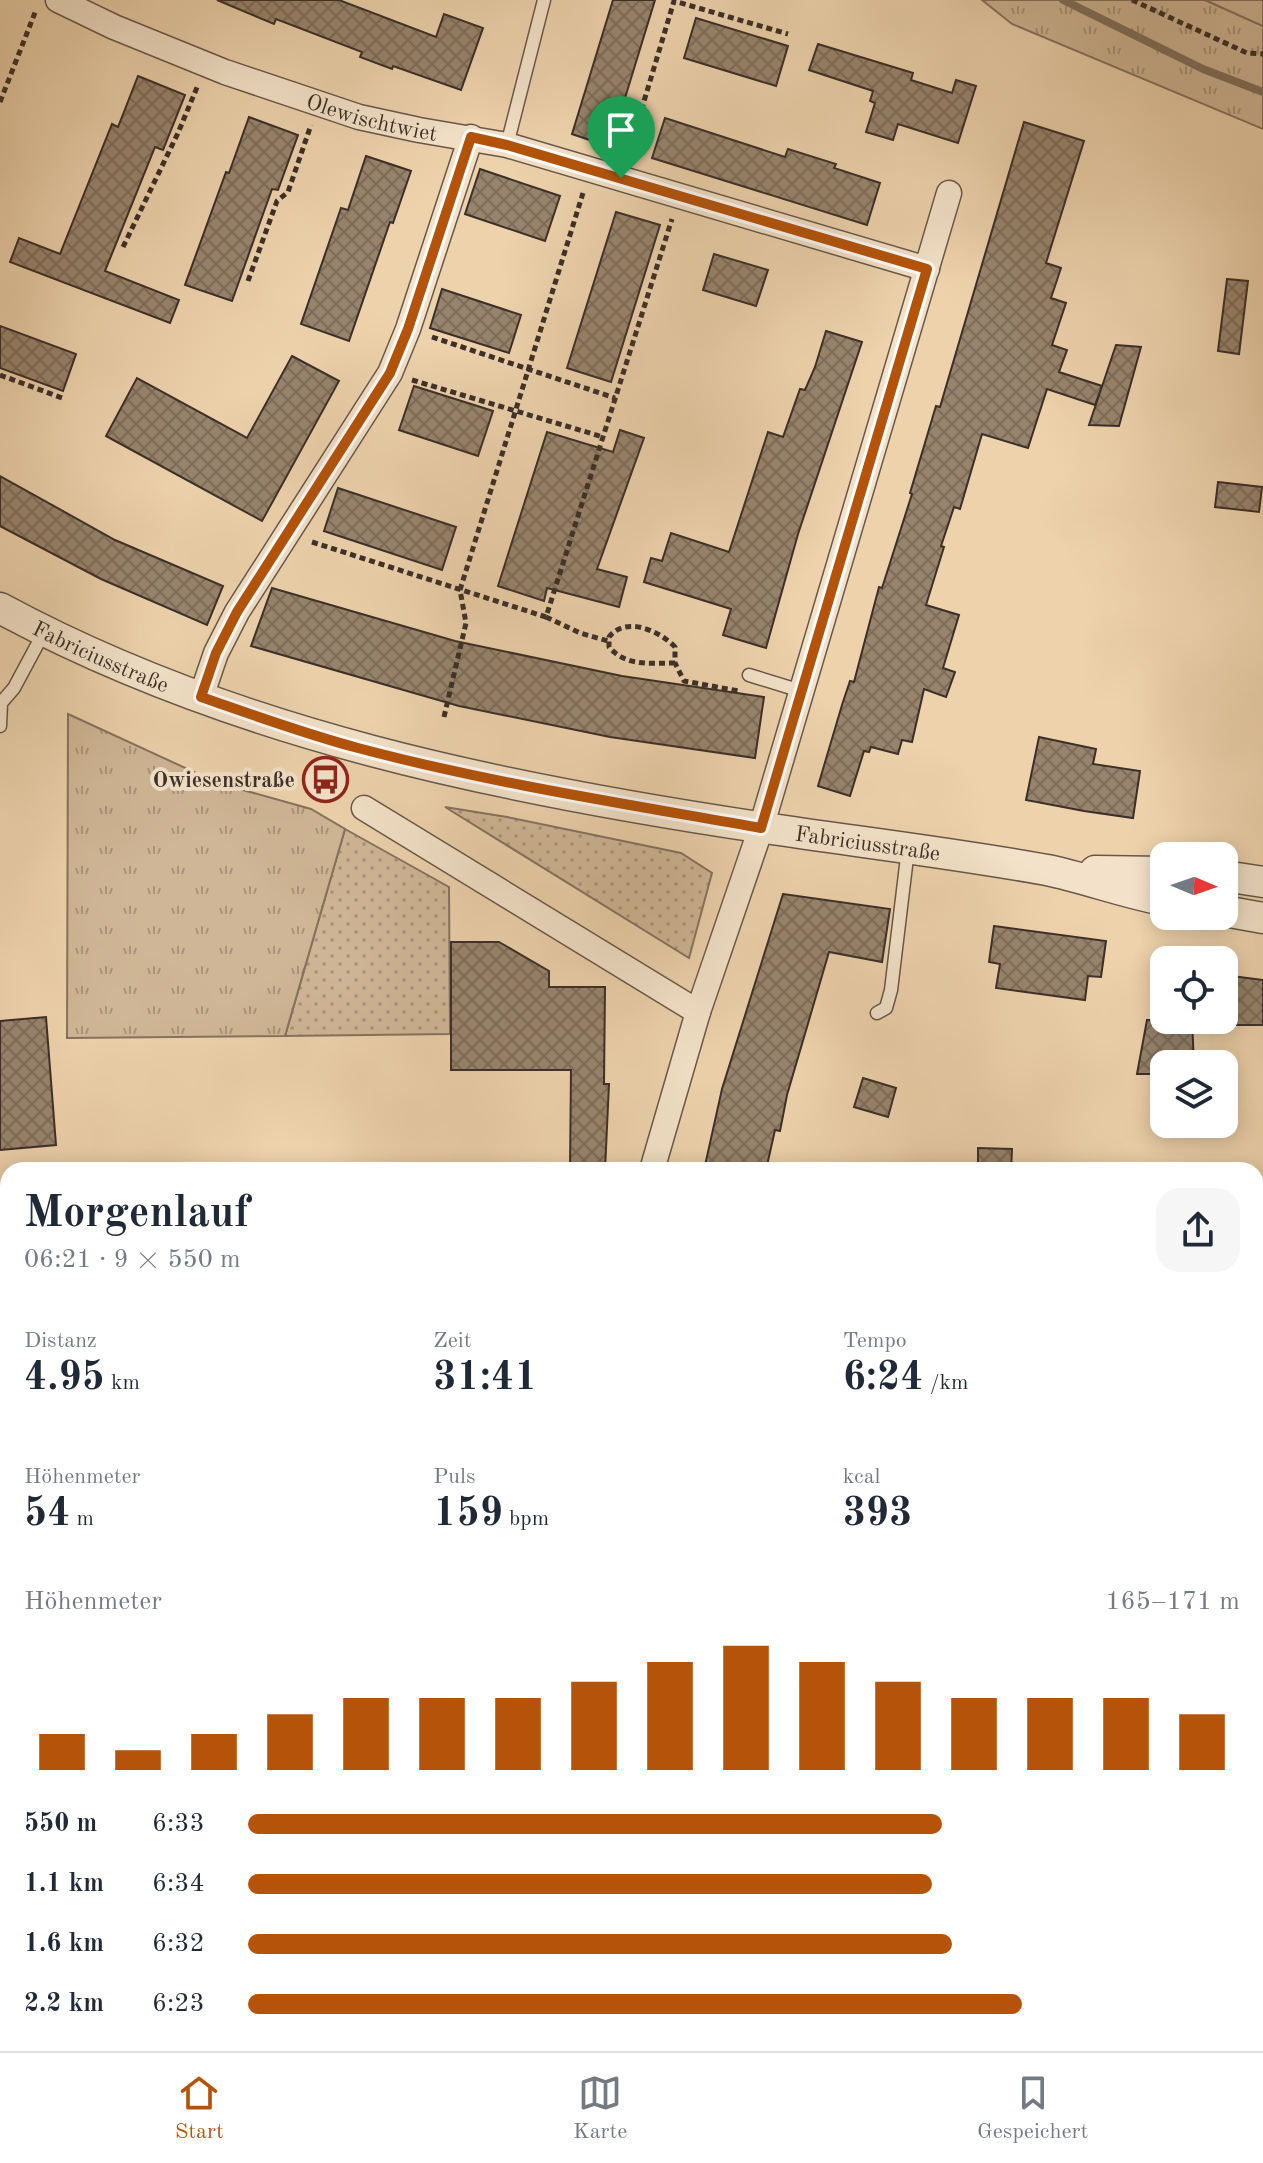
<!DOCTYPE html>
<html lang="de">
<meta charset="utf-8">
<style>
:root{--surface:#fff;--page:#f6f6f7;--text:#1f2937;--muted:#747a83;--line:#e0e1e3;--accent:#b45309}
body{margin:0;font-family:"Old Standard TT",serif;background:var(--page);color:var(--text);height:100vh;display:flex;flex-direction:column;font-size:30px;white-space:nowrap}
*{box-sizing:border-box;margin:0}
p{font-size:26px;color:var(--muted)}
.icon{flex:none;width:44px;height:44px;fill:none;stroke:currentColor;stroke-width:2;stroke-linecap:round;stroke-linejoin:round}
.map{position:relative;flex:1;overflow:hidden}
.details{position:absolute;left:0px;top:1162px;width:1264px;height:890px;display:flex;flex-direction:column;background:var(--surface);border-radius:24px 24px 0 0;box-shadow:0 4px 20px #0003}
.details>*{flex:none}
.needle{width:52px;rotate:92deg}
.controls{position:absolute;left:1150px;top:842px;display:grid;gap:16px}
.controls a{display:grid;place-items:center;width:88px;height:88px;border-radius:16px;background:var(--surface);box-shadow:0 4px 20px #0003;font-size:40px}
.pin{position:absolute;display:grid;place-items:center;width:68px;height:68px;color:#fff;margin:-82px -34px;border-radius:50% 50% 50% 0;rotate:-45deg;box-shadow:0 0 8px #0007}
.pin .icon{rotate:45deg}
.round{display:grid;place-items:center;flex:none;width:84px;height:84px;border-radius:24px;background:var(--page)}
.headline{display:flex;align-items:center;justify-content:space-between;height:136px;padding:0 24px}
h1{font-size:44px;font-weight:700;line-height:60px}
.stats{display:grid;grid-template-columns:repeat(3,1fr);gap:12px;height:136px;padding:8px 24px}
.stats div{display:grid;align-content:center}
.stats b{font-size:40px;font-weight:700}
.stats small{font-size:22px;font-weight:400}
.stats p{font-size:22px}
.chart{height:224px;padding:16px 24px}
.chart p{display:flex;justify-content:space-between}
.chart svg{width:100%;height:144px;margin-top:8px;stroke:var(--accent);stroke-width:6}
ul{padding:0 24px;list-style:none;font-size:26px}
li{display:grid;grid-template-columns:128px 96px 1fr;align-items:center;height:60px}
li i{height:20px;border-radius:10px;background:var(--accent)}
.menu{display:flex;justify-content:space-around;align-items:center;height:112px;border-top:2px solid var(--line);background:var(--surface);font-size:22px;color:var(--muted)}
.menu a{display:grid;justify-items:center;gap:4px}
.menu .on{color:var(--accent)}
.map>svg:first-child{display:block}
.grass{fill:url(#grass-dots);stroke:#857260;stroke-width:2}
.park{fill:url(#park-tufts);stroke:#857260;stroke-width:2}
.garden{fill:#cfb696;stroke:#857260;stroke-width:2}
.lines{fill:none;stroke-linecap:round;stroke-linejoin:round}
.stream{stroke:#81705d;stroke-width:8}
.building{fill:url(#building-cross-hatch);stroke:#3b2f29;stroke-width:2}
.service-casing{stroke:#68584a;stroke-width:15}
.minor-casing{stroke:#68584a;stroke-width:27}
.tertiary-casing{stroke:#68584a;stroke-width:33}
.primary-casing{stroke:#3b2f29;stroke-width:41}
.path{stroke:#3b2f29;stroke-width:5;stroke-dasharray:6 4;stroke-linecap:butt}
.service{stroke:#f3e2c9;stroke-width:12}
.minor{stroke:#f3e2c9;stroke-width:24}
.tertiary{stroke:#f3e2c9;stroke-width:30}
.primary{stroke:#edd2ac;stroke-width:38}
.route-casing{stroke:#fff;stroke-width:16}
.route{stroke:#b45309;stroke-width:10}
.labels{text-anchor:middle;stroke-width:8;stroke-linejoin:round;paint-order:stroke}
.street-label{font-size:22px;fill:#3b2f29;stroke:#f3e2c9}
.poi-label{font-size:22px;font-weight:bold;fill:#3b2f29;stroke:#f3e2c9;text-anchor:end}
</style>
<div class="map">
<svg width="1263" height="2051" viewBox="0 0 1263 2051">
<defs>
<pattern id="grass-dots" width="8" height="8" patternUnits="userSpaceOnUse" patternTransform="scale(2)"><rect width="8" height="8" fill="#cfb696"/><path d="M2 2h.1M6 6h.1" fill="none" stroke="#a9947a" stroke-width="1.8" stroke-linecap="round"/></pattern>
<pattern id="park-tufts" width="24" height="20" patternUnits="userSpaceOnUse" patternTransform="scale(2)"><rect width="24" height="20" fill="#cfb696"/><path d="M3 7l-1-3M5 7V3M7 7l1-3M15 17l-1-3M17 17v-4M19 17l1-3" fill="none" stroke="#a9947a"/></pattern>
<pattern id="building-cross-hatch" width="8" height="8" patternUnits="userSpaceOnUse" patternTransform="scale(2)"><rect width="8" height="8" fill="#98846d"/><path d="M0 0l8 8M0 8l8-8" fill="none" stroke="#7d6c5a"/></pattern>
</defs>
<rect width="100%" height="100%" fill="#edd2ac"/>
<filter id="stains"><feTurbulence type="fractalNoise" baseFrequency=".0025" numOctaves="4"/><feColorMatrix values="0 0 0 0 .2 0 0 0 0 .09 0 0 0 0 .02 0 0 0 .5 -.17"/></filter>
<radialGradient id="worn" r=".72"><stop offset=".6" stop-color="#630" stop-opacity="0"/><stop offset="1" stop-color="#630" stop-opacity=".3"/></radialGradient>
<!-- grass -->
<g class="grass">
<path d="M445,807L507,817L681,853L712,873L689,958Z"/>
<path d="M345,829L449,887L450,1034L285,1036Z"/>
</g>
<!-- park -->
<g class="park">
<path d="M982,0H1205L1263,26V129L1012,24Z"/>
<path d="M68,714L218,783L311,809L345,829L285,1036L67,1038Z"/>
<path d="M136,2044H656L681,2051H137Z"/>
</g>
<!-- garden -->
<path class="garden" d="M1205,0H1263V26Z"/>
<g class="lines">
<!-- stream -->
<path class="stream" d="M1063,0L1203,69L1263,92"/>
</g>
<!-- building -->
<g class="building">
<path d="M217,0H339L436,37L444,14L483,28L461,90L393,66L392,69L360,57L362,52L276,19L274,24Z"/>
<path d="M613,0H655L610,147L572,134Z"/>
<path d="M696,18L788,46L776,86L684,58Z"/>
<path d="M818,44L913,73L911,80L952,93L956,80L976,86L958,143L898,124L893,140L866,132L875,103L870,101L873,91L809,70Z"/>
<path d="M138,76L185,95L163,150L155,147L105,271L179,300L170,323L10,262L19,238L60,254L112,124L118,127Z"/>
<path d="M249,117L298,135L278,190L272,189L232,301L185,285L226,172L229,173Z"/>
<path d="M665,118L785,157L788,149L836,164L834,168L880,183L867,225L652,158Z"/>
<path d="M1024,122L1084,141L1046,263L1061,268L1051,298L1066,303L1052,345L1067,350L1059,372L1102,386L1095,405L1047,389L1028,448L982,434L960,509L954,507L941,546L944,547L926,605L959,615L943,668L955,672L946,697L924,689L912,742L902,740L898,754L871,747L869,752L864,751L850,796L818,786L842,705L850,681L854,682L879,587L882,588L912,494L910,493L936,406L940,407Z"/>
<path d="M366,156L411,171L393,223L390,222L349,341L301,324L341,208L348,210Z"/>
<path d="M480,169L560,196L545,241L465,214Z"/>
<path d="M616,212L660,225L611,382L567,368Z"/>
<path d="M714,254L768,270L756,306L703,290Z"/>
<path d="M1227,279L1248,281L1239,354L1218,351Z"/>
<path d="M442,289L521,315L509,353L430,328Z"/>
<path d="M0,326L76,354L63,391L0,368Z"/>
<path d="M826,331L862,342L798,534L766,648L723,635L731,609L644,582L651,558L662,561L671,533L729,552L768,432L783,437L800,389L805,390L815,367Z"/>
<path d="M1116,345L1141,347L1119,426L1089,425Z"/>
<path d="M292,356L339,381L262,521L106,436L137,378L247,438Z"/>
<path d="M414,386L493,411L478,456L399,430Z"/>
<path d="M620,430L644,438L597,569L627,577L619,607L547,588L544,601L498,586L547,432L613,452Z"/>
<path d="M0,476L115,540L223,586L207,625L101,579L0,526Z"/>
<path d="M1218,482L1262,487L1259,512L1215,507Z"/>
<path d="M338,488L456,527L442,570L324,531Z"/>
<path d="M272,588L455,641L622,676L764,697L755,758L610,737L459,706L251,646Z"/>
<path d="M1039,737L1096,749L1093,764L1140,771L1133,818L1084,811L1026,800Z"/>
<path d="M783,894L890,909L882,962L829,952L787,1095L780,1131L775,1130L766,1170H704L722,1089Z"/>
<path d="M994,926L1106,941L1101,977L1088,976L1085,1000L996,988L1000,964L989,962Z"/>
<path d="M451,942H499L549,971V987H605L604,1084H609L605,1170H570L571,1070H451Z"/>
<path d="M1224,975L1263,980V1025H1224Z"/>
<path d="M46,1017L56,1145L0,1150V1021Z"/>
<path d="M1147,1020H1192L1194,1064H1164V1074H1137Z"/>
<path d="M863,1078L896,1088L888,1117L854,1107Z"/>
<path d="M978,1148L1012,1149L1011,1170H978Z"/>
</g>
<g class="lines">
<defs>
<g id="service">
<path d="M507,145L544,0"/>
<path d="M749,675L801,691"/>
<path d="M0,726L1,703L14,688L44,632"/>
<path d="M877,1013L886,1008L891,990L908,849"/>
<path d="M1256,1262H1263"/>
<path d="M0,1973L8,1972"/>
</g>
<g id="minor">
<path id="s1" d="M58,0L114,27L225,72L359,117L419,130L507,145L927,269"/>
<path d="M201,697L216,653L237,612L390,373L408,329L471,137"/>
<path d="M364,808L698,1012"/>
<path d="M652,1170L698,1012L761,828L949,193"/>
<path d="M99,2044L100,2051"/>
</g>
<g id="tertiary">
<path id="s2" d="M0,608C235,735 503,789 765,828C859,842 953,853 1047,870C1086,878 1124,893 1164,900"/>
<path d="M1095,871L1164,872"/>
<path d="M1224,876L1263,882"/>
<path d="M1224,911L1263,918"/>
</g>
<g id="primary">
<path d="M0,1790L8,1793"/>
<path d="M843,2044L863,2051"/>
</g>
</defs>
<!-- service casing -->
<use href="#service" class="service-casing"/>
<!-- minor casing -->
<use href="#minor" class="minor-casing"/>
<!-- tertiary casing -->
<use href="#tertiary" class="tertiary-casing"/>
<!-- primary casing -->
<use href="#primary" class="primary-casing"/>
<!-- path -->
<g class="path">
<path d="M1132,0L1247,53L1263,54"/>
<path d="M0,102L36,10"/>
<path d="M627,158L674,1L788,34"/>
<path d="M123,247L178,133L198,85"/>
<path d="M248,281L277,201L288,192L311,125"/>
<path d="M432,337L615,398"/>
<path d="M0,375L65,399"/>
<path d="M412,380L603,437"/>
<path d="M312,542L546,617L672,219"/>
<path d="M546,617L580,633L608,641"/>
<path d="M675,663C651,663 626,667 609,647V637C625,616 659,630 675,647V663L684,681L739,691"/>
<path d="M444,717L466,623L460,590L583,193"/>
<path d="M0,1416L8,1415"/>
<path d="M759,2044L771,2051"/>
<path d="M578,2051L580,2044"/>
</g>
<!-- service -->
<use href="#service" class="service"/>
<!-- minor -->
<use href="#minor" class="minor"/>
<!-- tertiary -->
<use href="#tertiary" class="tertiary"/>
<!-- primary -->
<use href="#primary" class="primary"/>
</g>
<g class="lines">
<defs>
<path id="route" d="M471,137L507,145L927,269L761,828C626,804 490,783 358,748C305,734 253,715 201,697L216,653L237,612L390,373L408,329Z"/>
</defs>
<!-- route casing -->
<use href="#route" class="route-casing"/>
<!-- route -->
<use href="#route" class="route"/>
</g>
<!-- icons -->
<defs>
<symbol id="bus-ring" viewBox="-11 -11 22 22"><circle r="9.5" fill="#f3e2c9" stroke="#8f2418" stroke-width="1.5"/><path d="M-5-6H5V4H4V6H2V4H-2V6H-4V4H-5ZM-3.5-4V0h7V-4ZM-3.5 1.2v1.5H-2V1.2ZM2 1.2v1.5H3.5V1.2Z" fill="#8f2418"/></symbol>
</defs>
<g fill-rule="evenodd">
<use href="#bus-ring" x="300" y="754" width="51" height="51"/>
</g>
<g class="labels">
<!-- street labels -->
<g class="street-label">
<text dy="8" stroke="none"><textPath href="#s1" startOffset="336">Olewischtwiet</textPath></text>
<text dy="8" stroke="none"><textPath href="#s2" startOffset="112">Fabriciusstraße</textPath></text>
<text dy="8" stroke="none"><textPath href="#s2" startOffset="904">Fabriciusstraße</textPath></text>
</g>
<!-- poi labels -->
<g class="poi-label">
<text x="295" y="787">Owiesenstraße</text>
</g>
</g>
<rect width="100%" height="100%" filter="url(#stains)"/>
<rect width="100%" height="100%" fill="url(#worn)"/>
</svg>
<div class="controls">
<a><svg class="needle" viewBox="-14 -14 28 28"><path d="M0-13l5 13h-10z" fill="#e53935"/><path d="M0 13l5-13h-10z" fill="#747a83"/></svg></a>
<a><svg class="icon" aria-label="locate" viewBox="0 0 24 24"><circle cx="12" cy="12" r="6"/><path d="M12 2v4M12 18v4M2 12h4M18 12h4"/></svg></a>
<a><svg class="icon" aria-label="layers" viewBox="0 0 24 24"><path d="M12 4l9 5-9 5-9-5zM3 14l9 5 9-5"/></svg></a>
</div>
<div class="pin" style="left:621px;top:178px;background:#1e9e55"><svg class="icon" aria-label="arrive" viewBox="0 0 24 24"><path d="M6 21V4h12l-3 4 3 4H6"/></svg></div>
<section class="details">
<div class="headline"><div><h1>Morgenlauf</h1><p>06:21 · 9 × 550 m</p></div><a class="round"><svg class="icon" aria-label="share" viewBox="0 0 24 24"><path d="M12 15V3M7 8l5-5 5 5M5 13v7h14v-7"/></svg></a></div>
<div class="stats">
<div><p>Distanz</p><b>4.95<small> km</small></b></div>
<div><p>Zeit</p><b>31:41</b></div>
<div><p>Tempo</p><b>6:24<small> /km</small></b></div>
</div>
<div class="stats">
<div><p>Höhenmeter</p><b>54<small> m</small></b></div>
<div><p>Puls</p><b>159<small> bpm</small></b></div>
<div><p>kcal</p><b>393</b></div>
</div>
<div class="chart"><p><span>Höhenmeter</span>165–171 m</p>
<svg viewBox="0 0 160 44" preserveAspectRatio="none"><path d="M5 44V33M15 44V38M25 44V33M35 44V27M45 44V22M55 44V22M65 44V22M75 44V17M85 44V11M95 44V6M105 44V11M115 44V17M125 44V22M135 44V22M145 44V22M155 44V27"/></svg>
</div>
<ul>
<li><b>550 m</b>6:33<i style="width:70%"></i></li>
<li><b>1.1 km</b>6:34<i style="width:69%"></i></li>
<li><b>1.6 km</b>6:32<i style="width:71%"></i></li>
<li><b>2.2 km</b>6:23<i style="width:78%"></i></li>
</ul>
</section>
</div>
<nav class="menu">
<a class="on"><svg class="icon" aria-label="home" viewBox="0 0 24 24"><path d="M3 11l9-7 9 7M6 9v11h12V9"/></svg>Start</a>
<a><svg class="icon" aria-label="map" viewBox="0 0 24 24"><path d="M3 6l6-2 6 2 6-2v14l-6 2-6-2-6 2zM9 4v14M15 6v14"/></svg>Karte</a>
<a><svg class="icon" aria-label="saved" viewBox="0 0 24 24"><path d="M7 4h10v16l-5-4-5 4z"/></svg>Gespeichert</a>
</nav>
